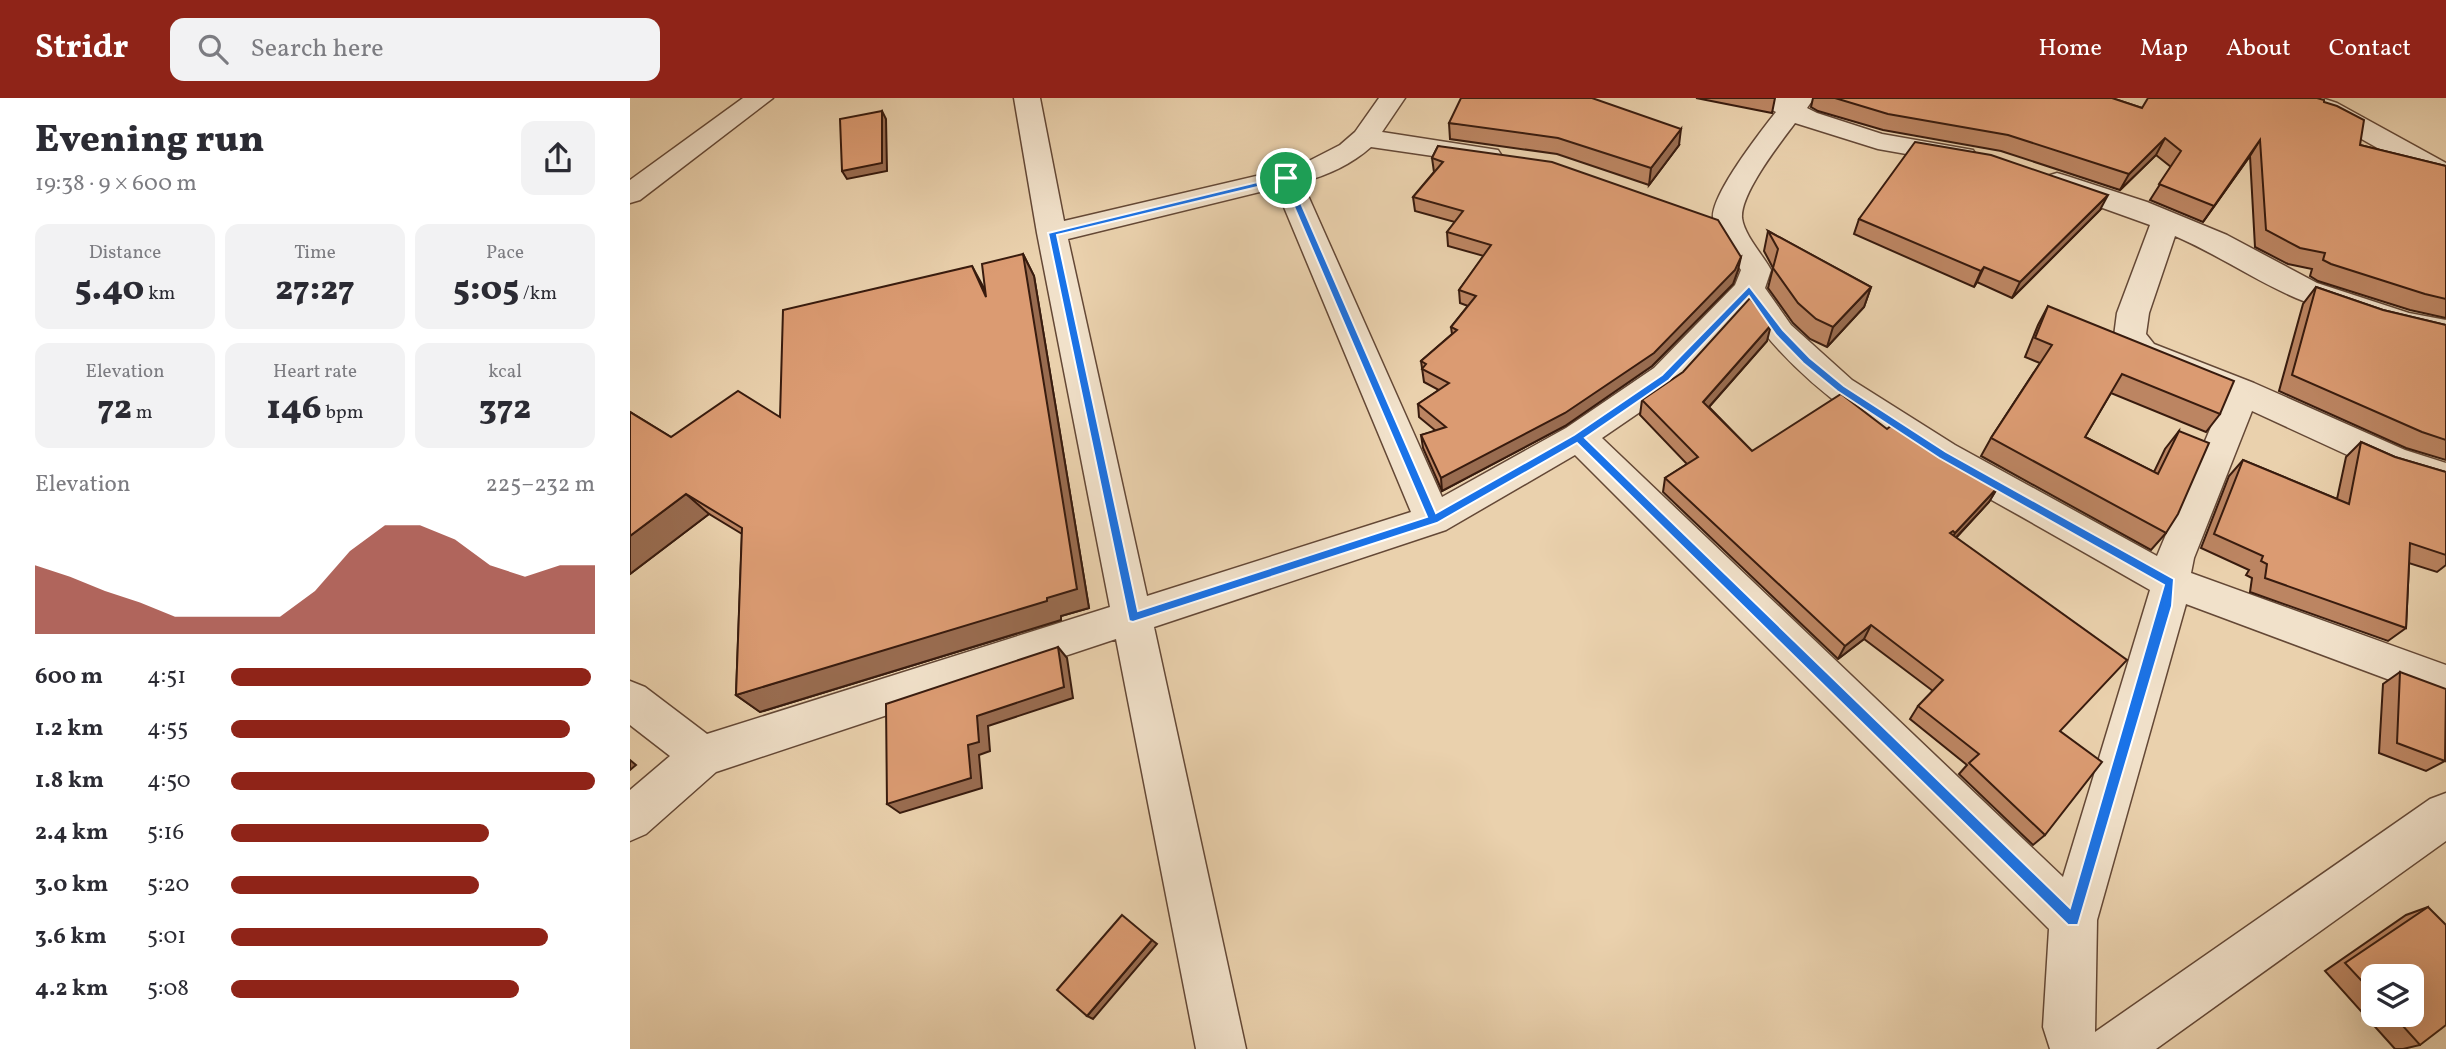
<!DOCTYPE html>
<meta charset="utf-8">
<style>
:root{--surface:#fff;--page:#f2f2f3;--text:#2b2b33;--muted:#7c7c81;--accent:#8f2418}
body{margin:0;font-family:Vollkorn,serif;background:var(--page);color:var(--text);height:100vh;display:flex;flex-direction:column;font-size:26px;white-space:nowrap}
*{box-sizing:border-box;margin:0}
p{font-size:23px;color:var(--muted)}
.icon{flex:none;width:38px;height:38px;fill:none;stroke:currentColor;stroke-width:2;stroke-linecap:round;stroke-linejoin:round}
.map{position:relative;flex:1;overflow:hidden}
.details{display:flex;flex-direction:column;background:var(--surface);width:630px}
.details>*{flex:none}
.fabs{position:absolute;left:1731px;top:866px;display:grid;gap:14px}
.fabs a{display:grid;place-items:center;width:63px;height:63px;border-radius:14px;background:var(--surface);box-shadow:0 7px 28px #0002;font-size:35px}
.pin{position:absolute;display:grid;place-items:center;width:60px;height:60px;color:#fff;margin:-30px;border:4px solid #fff;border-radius:50%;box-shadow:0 2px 7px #0007}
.round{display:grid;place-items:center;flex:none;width:74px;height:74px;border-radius:14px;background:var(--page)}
.overview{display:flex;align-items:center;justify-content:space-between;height:119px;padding:0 35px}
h1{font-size:38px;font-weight:800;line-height:52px}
.figures{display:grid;grid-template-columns:repeat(3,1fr);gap:10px;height:119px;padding:7px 35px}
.figures div{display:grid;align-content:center;border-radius:14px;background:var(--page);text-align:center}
.figures b{font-size:35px;font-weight:800}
.figures small{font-size:19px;font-weight:400}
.figures p{font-size:19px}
.chart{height:196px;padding:14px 35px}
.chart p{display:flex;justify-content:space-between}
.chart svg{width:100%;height:126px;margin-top:7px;fill:var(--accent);opacity:.7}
ul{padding:0 35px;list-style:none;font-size:23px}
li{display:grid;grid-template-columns:112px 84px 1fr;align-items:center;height:52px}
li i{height:18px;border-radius:9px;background:var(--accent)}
header{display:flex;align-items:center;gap:42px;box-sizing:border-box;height:98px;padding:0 35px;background:var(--accent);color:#fff}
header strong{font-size:33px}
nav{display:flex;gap:38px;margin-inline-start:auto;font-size:24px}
.search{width:490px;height:63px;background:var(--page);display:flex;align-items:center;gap:18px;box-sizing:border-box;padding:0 24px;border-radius:14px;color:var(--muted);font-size:26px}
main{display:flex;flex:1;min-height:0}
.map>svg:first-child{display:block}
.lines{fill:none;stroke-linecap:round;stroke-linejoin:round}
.minor-casing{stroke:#644836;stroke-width:3}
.minor{fill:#f1e1ca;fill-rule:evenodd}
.wall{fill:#bc8562;stroke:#381b0e;stroke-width:2;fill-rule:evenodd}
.shaded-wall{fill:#996c50;stroke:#381b0e;stroke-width:2}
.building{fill:#db9b72;stroke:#381b0e;stroke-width:2}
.route{fill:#1a73e8;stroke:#fff;stroke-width:2;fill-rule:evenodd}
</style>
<header>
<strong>Stridr</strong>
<div class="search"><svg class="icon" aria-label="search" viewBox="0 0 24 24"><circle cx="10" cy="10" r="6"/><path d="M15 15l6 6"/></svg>Search here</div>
<nav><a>Home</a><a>Map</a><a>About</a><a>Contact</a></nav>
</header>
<main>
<section class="details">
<div class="overview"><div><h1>Evening run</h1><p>19:38 · 9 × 600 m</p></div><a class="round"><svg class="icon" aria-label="share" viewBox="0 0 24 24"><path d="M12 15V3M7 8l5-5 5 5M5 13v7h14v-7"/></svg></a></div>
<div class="figures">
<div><p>Distance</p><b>5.40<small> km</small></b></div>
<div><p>Time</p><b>27:27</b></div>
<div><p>Pace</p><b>5:05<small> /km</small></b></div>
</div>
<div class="figures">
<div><p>Elevation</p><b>72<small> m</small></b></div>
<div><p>Heart rate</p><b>146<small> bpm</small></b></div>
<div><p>kcal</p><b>372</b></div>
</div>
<div class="chart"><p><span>Elevation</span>225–232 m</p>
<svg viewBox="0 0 160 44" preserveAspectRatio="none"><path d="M0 44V20L10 24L20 29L30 33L40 38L50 38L60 38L70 38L80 29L90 15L100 6L110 6L120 11L130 20L140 24L150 20L160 20V44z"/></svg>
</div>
<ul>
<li><b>600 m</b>4:51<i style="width:99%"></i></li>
<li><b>1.2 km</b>4:55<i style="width:93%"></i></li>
<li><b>1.8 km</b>4:50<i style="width:100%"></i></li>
<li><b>2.4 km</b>5:16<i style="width:71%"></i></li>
<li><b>3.0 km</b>5:20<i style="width:68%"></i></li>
<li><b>3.6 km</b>5:01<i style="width:87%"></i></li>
<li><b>4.2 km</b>5:08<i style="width:79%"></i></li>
</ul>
</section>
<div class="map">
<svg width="1816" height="951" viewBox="0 0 1816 951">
<rect width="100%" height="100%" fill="#ead1ad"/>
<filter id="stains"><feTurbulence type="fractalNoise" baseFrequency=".00286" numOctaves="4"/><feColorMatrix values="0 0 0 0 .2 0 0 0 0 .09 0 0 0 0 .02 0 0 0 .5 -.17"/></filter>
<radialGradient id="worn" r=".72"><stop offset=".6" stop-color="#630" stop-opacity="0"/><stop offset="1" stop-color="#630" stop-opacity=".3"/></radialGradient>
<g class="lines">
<defs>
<g id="minor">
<path d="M113,0H143L10,102L0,105V82Z"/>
<path d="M384,0H410L434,123L669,68L710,47L725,34L749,0H775L752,34L868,52L872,58L868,64L858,66L741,49C722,66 696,78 672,84L812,399L936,330L1024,270L1105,187L1111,172C1102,157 1084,137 1083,120C1081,97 1131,33 1146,14L1131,6L1127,0H1184L1177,10L1187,15L1252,36L1343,52L1347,58L1343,64L1333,66L1248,51L1165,25C1150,45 1110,96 1112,120C1114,137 1133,157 1141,172L1135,190L1161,227L1222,282L1325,347L1527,458L1593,300L1500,262L1484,238L1487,215L1520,127L1417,90L1413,84L1417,78L1427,75L1437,78L1517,104L1597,137L1687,185L1779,215L1816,222V244C1766,234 1713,220 1666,200C1624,182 1587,156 1545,138L1519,215L1516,236L1524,246L1624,285L1775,352L1816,365V393L1750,372L1622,313L1564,460L1561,475L1816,567V603L1556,506L1467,822L1465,934L1800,701L1816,695V743L1526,951H1420L1413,929L1419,831L945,357L816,432L524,529L616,951H566L486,541L86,674L16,736L0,743V692L40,658L0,627V583L15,589L77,636L480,509L407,135ZM646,90L781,414L517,498L438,141ZM1117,212C1176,298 1269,349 1358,400C1412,430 1466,461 1520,492L1433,779L972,340L1048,288Z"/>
<path d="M1653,0H1692L1707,5L1816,65V86L1806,83L1689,17L1657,6Z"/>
</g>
</defs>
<!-- minor casing -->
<use href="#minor" class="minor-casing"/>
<!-- minor -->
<use href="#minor" class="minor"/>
</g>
<!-- wall -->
<g class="wall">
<path d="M1066,0H1145L1142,15Z"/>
<path d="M1183,0H1482L1512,10L1694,4L1730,47L1816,68V220L1780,212L1688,183L1680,178L1682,171L1658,166L1625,149L1620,58L1573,124L1520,102L1541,69L1526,57L1490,92L1371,53L1253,32L1188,13L1181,9Z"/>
<path d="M819,25L1049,47L1019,87L927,56L820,41Z"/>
<path d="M808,48L1108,172L1103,186L1022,268L935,328L812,393L793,350L791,337L806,333L789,319L788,306L809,292L794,284L791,263L822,236L821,229L838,208L830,205L829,192L854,158L818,148L817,134L825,124L785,113L783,99L804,74L802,60Z"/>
<path d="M1470,112L1382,200L1347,184L1344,189L1224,136L1229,121Z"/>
<path d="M1138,133L1241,189L1234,209L1197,249L1180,241L1163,225L1138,190L1143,170L1134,153Z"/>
<path d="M393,156L404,178L459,510L431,518V522L130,614L106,597L112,436L79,416L0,476V314L41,339L150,319L355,191Z"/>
<path d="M1686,189L1753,212L1816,227V362L1776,350L1649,293L1673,206Z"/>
<path d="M1418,208L1590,316L1576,334L1481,295L1455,339L1524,374L1535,351L1549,333L1536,435L1521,452L1351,358L1361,340L1410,265L1395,259L1408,227Z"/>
<path d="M1137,243L1079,309L1122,353L1257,331L1368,389L1359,404L1326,440L1430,633L1415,737L1403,747L1329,676L1337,667L1280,621L1288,608L1303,593L1234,541L1208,561L1033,394L1035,380L1057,366L1010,317L1012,302Z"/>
<path d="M1731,344L1765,359L1816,374V467L1807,474L1779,465L1776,530L1758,543L1620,494L1622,480L1616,477L1619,472L1571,450L1599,378L1613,362L1707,401L1716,359Z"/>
<path d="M1770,574L1815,663L1796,673L1749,655L1753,586Z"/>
<path d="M1798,809L1790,947L1773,951H1765L1695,873L1776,817ZM1743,878L1782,917H1743Z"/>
</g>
<!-- shaded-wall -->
<g class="shaded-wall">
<path d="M252,13L256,21L257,73L217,81L212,73Z"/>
<path d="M1051,31L1049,47L1019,87L1021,70Z"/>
<path d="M1535,40L1526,57L1490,92L1499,76Z"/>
<path d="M1630,42L1620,58L1573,124L1584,108Z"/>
<path d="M1478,97L1470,112L1382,200L1390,184Z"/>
<path d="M393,156L404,178L459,510L431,518V522L130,614L106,597L417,500Z"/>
<path d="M1111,159L1108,172L1103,186L1022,268L935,328L812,393L811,380Z"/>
<path d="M342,168L354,190L356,199Z"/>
<path d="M1354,169L1347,184L1344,189L1351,173Z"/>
<path d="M1241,189L1234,209L1197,249L1203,229Z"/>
<path d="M1141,227L1137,243L1070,319L1073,304Z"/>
<path d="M1368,389L1359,404L1317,449L1325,435Z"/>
<path d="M56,396L79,416L0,476V438Z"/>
<path d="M1241,527L1234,541L1208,561L1215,548Z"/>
<path d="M428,549L437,560L443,600L358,628L360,653L349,657L352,690L270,715L257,706L338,647L347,618Z"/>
<path d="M0,662L6,667L0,672Z"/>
<path d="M522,842L527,846L463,921L457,918Z"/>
</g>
<!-- building -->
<g class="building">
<path d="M831,0H962L1051,31L1021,70L928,40L819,25Z"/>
<path d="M1205,0H1482L1512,10L1518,0H1687L1694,2V4L1707,8L1734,22L1730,47L1816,68V201L1795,196L1701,166L1693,162L1695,155L1670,150L1636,132L1630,42L1584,108L1529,86L1551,53L1535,40L1499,76L1378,37L1258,16Z"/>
<path d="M252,13V65L212,73L210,21Z"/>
<path d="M1285,44L1361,57L1478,97L1390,184L1354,169L1351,173L1229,121Z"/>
<path d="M808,48L922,64L1088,122L1111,159L1105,172L1024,255L935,315L811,380L791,337L816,329L788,306L819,285L792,271L796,266L791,263L827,232L821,229L846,198L829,192L861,147L817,134L833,113L783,99L813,64L802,60Z"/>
<path d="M1138,133L1241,189L1203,229L1186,221L1168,205L1143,170L1148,151Z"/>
<path d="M393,156L447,491L417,500V503L106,597L112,430L56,396L0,438V314L41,339L108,293L150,319L153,212L342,168L356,199L352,166Z"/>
<path d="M1686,189L1753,212L1816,227V342L1792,334L1662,277Z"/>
<path d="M1120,200L1141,227L1073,304L1122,353L1211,296L1257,331L1262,327L1368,389L1325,435L1323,433L1320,435L1497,562L1430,633L1472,664L1415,737L1339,665L1349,656L1288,608L1313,582L1241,527L1215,548L1035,380L1068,359L1012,302L1053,274Z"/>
<path d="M1418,208L1604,283L1590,316L1492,276L1455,339L1528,376L1549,333L1579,345L1548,416L1536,435L1361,340L1422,247L1405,240Z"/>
<path d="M1731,344L1765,359L1816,374V457L1780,445L1776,530L1635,480L1637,466L1631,463L1633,458L1584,436L1613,362L1719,406Z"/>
<path d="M428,549L434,589L347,618L349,644L338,647L341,680L257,706L256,606Z"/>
<path d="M1770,574L1816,591L1815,663L1767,645Z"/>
<path d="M1798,809L1816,827V927L1790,947L1763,917H1782V878H1743V895L1715,865Z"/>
<path d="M492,817L522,842L457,918L427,892Z"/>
</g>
<!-- route -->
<path class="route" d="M656,77L660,80L806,415L944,337L1032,277L1119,188L1153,232L1180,260L1214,288L1316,354L1544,481L1542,508L1448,827H1438L947,345L807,425L503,524L499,523L418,135ZM653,83L797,419L508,513L427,137ZM1119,198L1146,237L1173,265L1207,293L1309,360L1534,487L1440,810L955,340L1039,282Z"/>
<rect width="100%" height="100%" filter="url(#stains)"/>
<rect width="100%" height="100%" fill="url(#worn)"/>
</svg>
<div class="fabs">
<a><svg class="icon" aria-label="layers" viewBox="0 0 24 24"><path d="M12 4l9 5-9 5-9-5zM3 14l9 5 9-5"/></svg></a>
</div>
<div class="pin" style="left:656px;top:80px;background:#1e9e55"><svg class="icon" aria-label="arrive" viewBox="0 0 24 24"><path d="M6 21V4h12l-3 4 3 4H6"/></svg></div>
</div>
</main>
